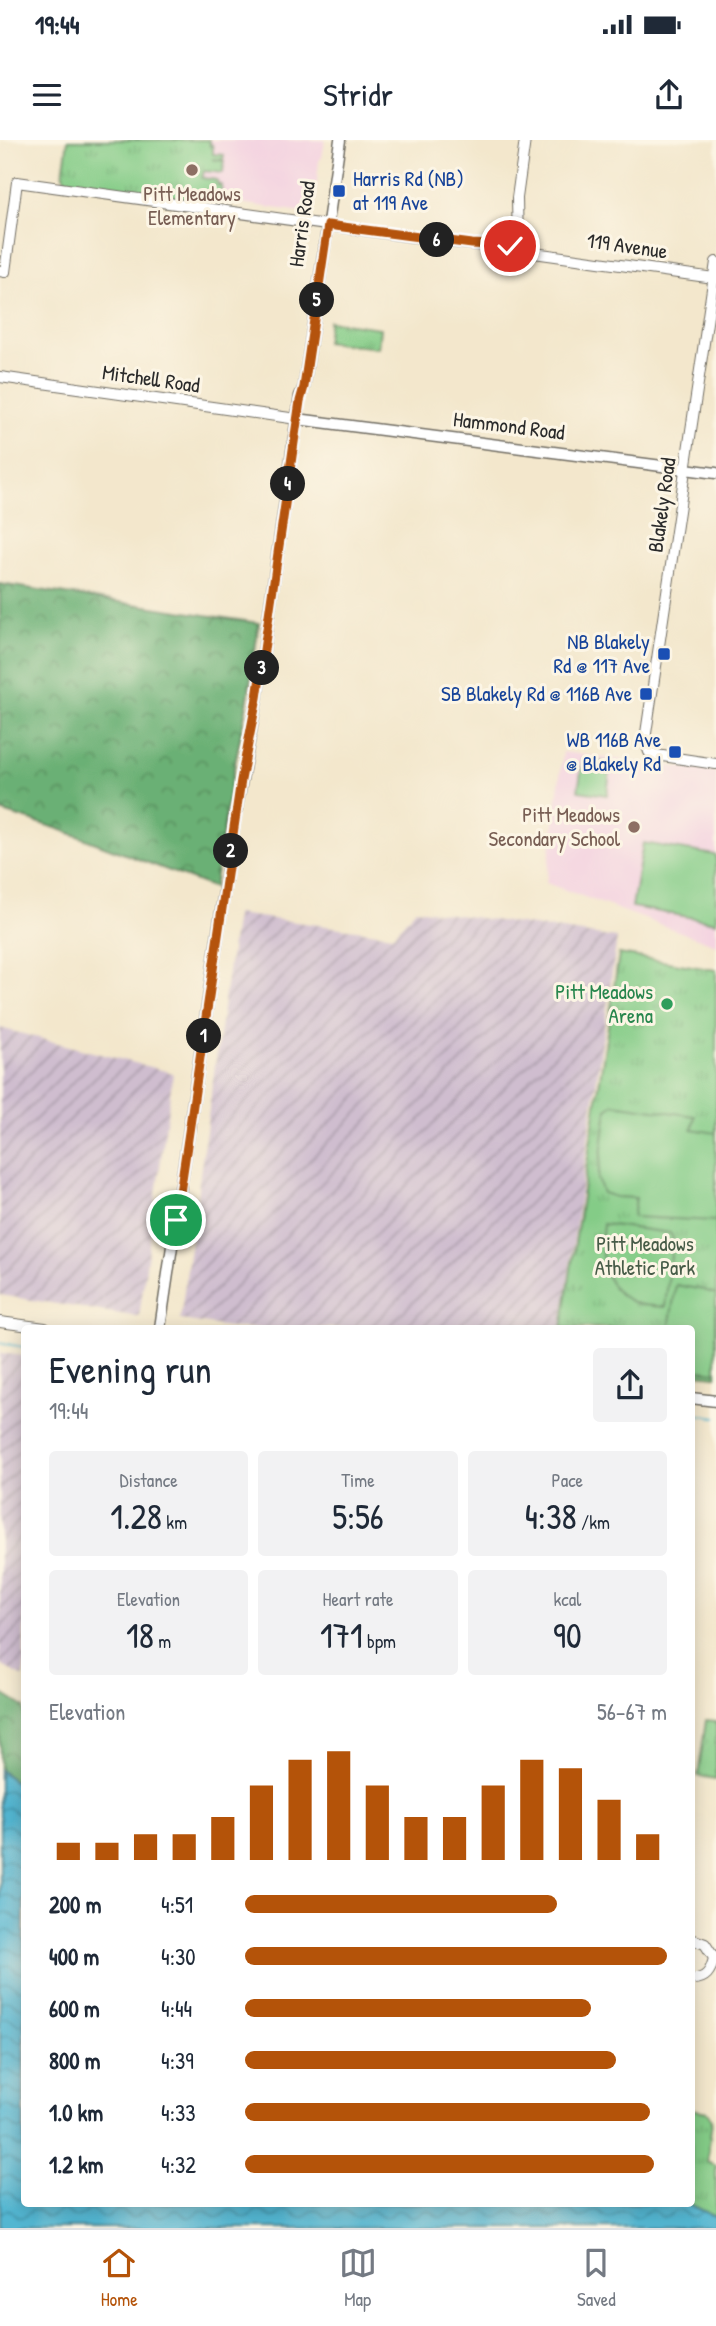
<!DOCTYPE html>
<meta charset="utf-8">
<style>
:root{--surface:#fff;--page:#f2f2f3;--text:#1f2937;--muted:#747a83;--line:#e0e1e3;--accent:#b45309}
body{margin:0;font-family:"Patrick Hand",sans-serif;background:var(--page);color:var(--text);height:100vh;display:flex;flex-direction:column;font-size:26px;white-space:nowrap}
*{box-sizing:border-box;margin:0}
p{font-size:23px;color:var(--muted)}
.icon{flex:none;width:38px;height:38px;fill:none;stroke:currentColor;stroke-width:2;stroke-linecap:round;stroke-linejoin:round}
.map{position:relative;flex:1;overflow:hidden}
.panel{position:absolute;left:21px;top:1185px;width:674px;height:882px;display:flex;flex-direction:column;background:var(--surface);border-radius:7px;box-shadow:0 4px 18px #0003}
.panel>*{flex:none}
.pin{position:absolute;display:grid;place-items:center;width:60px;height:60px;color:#fff;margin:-30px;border:4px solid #fff;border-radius:50%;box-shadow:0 2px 7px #0007}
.km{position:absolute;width:35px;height:35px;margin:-18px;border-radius:50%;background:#222;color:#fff;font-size:19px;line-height:35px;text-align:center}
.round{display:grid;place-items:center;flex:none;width:74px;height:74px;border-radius:7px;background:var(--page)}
.overview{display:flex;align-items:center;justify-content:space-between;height:119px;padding:0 28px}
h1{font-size:38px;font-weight:600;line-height:52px}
.figures{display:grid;grid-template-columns:repeat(3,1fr);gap:10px;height:119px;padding:7px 28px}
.figures div{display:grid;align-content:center;border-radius:7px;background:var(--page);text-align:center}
.figures b{font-size:35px;font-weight:600}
.figures small{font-size:19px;font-weight:400}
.figures p{font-size:19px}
.chart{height:196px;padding:14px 28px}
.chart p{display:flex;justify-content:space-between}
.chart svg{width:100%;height:126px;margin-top:7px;stroke:var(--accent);stroke-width:6}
ul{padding:0 28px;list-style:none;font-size:23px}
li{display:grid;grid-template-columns:112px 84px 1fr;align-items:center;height:52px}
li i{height:18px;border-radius:9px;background:var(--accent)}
.status{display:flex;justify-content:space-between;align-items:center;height:49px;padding:0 35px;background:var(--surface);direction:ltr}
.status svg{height:19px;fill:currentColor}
header{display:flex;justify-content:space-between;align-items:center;height:91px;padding:0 28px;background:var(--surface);font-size:32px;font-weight:600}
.tab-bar{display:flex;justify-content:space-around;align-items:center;height:98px;border-top:2px solid var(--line);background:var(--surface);font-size:19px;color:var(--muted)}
.tab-bar a{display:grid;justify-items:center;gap:4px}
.tab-bar .current{color:var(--accent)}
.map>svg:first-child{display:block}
.built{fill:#f3cfe0}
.industrial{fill:url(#industrial-furrows)}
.grass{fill:url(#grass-tufts);stroke:#587c59;stroke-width:2}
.forest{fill:url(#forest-crowns);stroke:#4b6e50;stroke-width:2}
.pitch{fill:#84cc87;stroke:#587c59;stroke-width:2}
.water{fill:url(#water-waves);stroke:#3f707e;stroke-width:2}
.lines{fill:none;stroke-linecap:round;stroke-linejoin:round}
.stream{stroke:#53b6d1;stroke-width:2}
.tertiary-casing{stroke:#716d63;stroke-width:12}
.secondary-casing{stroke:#716d63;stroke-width:13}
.tertiary{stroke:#fff;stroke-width:10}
.secondary{stroke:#fff;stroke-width:10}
.route-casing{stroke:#fff;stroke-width:14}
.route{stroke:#b45309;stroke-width:9}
.education-dot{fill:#8d6e63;stroke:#fcf5e5;stroke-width:2.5}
.transit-dot{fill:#1a4fb4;stroke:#fcf5e5;stroke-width:2.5}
.leisure-dot{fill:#2e9e5b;stroke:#fcf5e5;stroke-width:2.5}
.labels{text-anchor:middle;stroke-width:6;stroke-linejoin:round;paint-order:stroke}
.transit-label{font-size:21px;fill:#164399;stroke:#fcf5e5;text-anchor:end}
.education-label{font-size:21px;fill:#785e54;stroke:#fcf5e5}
.street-label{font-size:21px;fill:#2b2b2b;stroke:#fcf5e5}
.leisure-label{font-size:21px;fill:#27864d;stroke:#fcf5e5;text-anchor:end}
.park-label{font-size:21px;fill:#465b47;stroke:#fcf5e5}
</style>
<div class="status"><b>19:44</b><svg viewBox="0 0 49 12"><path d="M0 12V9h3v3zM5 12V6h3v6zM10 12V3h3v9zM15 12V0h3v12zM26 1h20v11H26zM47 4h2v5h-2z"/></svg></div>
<header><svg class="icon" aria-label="menu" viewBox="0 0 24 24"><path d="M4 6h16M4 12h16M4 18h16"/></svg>Stridr<svg class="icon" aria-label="share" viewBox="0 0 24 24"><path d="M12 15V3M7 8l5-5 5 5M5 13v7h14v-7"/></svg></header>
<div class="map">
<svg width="716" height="2088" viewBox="0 0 716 2088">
<defs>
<pattern id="industrial-furrows" width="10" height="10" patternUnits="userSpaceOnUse" patternTransform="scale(1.75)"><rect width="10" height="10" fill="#cfbdcf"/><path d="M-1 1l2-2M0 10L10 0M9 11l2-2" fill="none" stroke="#a89aa8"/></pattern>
<pattern id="grass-tufts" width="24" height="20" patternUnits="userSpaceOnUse" patternTransform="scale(1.75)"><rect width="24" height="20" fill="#84cc87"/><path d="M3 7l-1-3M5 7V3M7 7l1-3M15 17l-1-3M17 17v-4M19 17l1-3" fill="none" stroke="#72af75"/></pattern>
<pattern id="forest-crowns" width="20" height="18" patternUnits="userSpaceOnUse" patternTransform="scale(1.75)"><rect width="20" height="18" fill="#6bb074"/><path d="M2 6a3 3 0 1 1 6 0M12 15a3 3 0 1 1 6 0" fill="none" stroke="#588f5f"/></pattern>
<pattern id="water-waves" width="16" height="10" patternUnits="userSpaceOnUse" patternTransform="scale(1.75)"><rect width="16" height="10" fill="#53b6d1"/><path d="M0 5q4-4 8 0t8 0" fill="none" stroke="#4594aa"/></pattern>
</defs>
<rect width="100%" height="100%" fill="#fcf5e5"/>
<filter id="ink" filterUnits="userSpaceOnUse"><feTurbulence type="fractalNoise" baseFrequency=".0143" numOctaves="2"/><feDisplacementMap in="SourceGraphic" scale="14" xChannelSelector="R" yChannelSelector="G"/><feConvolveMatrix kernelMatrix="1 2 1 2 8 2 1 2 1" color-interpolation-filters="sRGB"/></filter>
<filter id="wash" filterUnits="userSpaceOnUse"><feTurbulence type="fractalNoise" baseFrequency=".00686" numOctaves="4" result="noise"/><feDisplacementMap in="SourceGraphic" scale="28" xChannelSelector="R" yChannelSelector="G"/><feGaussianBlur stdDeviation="1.57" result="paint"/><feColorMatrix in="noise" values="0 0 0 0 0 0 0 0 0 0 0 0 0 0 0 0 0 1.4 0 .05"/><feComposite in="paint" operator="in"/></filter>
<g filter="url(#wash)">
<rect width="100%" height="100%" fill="#f3e7cc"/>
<!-- built -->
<g class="built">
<path d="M71,0H325L322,17L319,21L314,70L310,73L66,39Z"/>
<path d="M563,612L716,632V805L546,743Z"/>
</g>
<!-- industrial -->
<g class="industrial">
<path d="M416,769L617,798L561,1188H235L180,1180L236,774L393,795Z"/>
<path d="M0,888L173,933L139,1177L0,1155Z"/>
<path d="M0,1213L24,1216V1537L0,1525Z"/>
</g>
<!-- grass -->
<g class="grass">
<path d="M68,0H209L210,6L211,4L213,6V14L224,15L223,20L212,19L224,21L223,33L204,31L202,38L217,40L218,45H222L221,53H218V60L215,63L66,41L63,35Z"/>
<path d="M329,181L380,188L378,208L326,202Z"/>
<path d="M619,814L716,830V1236L691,1233V1188H562Z"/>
<path d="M706,1580L716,1581V1639L698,1636Z"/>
<path d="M691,1969L707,1972L712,1980L707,2022L716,2026V2077L687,2063H691Z"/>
</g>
<!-- forest -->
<g class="forest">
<path d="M0,444L259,483L248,559L229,654L214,748L59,689L0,671Z"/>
<path d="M0,1552L24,1567V1649L0,1630Z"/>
</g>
<!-- pitch -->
<g class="pitch">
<path d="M583,619L611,623L607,655L578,651Z"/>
<path d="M643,703L716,715V782L632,767Z"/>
<path d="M614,964L695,976L692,989L716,993V1081L633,1077L636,1058L616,1057L603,1053L598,1039L607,969Z"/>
<path d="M603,1084L670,1093L673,1098L665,1167C657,1166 646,1166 638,1164C602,1152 599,1115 603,1084Z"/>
<path d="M676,1145L704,1150L716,1154V1232L691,1229V1188H669Z"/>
</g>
<!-- water -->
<path class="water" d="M0,1630L24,1649V2063H687L716,2077V2088H0Z"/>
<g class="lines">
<!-- stream -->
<g class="stream">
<path d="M0,1203L24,1207"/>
<path d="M691,1274L716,1277"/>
</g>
</g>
</g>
<g filter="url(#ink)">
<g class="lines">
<defs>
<g id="tertiary">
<path d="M518,105L517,58L525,0"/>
<path d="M510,106L509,113L516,116L521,111L518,105"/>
<path d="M520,107L534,113L714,138"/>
<path d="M716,122L645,600L649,612L656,615L716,624"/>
<path d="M0,131L5,132L17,42L420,98L492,107L518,105"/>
<path d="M0,237L297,279"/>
<path d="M0,1182L45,1188"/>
<path d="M691,1799L705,1804L714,1818C711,1831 706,1840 691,1839"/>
</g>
<g id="secondary">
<path d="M297,279L716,333"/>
<path d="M160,1188L235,677L257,558L300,256L304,247L340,0"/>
<path d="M691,1258L716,1261"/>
</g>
</defs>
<!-- tertiary casing -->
<use href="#tertiary" class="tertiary-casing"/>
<!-- secondary casing -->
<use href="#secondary" class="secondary-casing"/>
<!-- tertiary -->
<use href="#tertiary" class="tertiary"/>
<!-- secondary -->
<use href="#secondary" class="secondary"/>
</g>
</g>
<g class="lines" filter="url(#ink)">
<defs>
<path id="route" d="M176,1080L241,640L257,558L300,261L304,247L328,85L472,104L510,106"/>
</defs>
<!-- route casing -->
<use href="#route" class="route-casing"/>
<!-- route -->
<use href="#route" class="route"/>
</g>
<!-- markers -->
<g class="education-dot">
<circle cx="192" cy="30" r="7"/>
<circle cx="634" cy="687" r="7"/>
</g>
<g class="transit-dot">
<rect x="332" y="44" width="14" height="14" rx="3.5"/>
<rect x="657" y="507" width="14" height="14" rx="3.5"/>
<rect x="639" y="547" width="14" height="14" rx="3.5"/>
<rect x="668" y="605" width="14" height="14" rx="3.5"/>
</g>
<circle class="leisure-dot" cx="667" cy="864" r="7"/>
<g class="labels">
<!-- transit labels -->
<g class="transit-label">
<text x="353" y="46" text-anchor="start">Harris Rd (NB)<tspan x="353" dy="24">at 119 Ave</tspan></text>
<text x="650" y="509">NB Blakely<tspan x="650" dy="24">Rd @ 117 Ave</tspan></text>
<text x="632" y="561">SB Blakely Rd @ 116B Ave</text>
<text x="661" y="607">WB 116B Ave<tspan x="661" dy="24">@ Blakely Rd</tspan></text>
</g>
<!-- education labels -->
<g class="education-label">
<text x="192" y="61">Pitt Meadows<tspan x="192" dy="24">Elementary</tspan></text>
<text x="620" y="682" text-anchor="end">Pitt Meadows<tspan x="620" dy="24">Secondary School</tspan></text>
</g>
<!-- street labels -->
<g class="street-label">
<text transform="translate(302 84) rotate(-82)" y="7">Harris Road</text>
<text transform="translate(627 106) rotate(8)" y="7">119 Avenue</text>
<text transform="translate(151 239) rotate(8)" y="7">Mitchell Road</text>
<text transform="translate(509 286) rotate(7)" y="7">Hammond Road</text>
<text transform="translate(662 365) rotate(-82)" y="7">Blakely Road</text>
</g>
<!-- leisure labels -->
<g class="leisure-label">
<text x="653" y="859">Pitt Meadows<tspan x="653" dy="24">Arena</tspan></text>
</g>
<!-- park labels -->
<g class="park-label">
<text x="645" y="1111">Pitt Meadows<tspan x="645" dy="24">Athletic Park</tspan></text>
</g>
</g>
</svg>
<div class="pin" style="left:176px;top:1080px;background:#1e9e55"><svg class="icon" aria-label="arrive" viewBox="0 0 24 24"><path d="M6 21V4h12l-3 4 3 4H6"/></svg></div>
<div class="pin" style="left:510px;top:106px;background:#d93025"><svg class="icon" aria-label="check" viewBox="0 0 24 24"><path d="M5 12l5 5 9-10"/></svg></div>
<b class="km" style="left:204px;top:896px">1</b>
<b class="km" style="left:231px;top:711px">2</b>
<b class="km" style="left:262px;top:528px">3</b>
<b class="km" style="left:288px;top:344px">4</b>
<b class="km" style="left:317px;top:160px">5</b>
<b class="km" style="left:437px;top:100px">6</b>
<section class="panel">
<div class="overview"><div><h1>Evening run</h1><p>19:44</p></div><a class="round"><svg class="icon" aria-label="share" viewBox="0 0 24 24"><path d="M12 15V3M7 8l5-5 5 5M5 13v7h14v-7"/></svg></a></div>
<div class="figures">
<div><p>Distance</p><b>1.28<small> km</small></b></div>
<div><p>Time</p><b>5:56</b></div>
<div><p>Pace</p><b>4:38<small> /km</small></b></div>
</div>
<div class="figures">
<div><p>Elevation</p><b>18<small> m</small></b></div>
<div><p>Heart rate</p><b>171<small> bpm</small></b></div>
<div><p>kcal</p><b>90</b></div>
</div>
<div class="chart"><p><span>Elevation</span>56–67 m</p>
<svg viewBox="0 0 160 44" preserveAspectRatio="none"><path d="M5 44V38M15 44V38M25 44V35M35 44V35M45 44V29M55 44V18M65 44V9M75 44V6M85 44V18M95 44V29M105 44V29M115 44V18M125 44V9M135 44V12M145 44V23M155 44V35"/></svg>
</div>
<ul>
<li><b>200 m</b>4:51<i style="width:74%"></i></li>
<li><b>400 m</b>4:30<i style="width:100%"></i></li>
<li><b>600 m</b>4:44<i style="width:82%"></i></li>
<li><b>800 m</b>4:39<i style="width:88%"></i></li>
<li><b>1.0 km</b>4:33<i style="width:96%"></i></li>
<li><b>1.2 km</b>4:32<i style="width:97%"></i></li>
</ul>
</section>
</div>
<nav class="tab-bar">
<a class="current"><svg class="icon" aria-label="home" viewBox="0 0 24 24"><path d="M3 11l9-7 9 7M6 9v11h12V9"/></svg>Home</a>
<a><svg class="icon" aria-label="map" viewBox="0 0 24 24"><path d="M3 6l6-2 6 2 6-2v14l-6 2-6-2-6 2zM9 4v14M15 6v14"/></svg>Map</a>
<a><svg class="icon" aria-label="saved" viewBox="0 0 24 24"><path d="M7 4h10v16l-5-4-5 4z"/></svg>Saved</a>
</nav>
